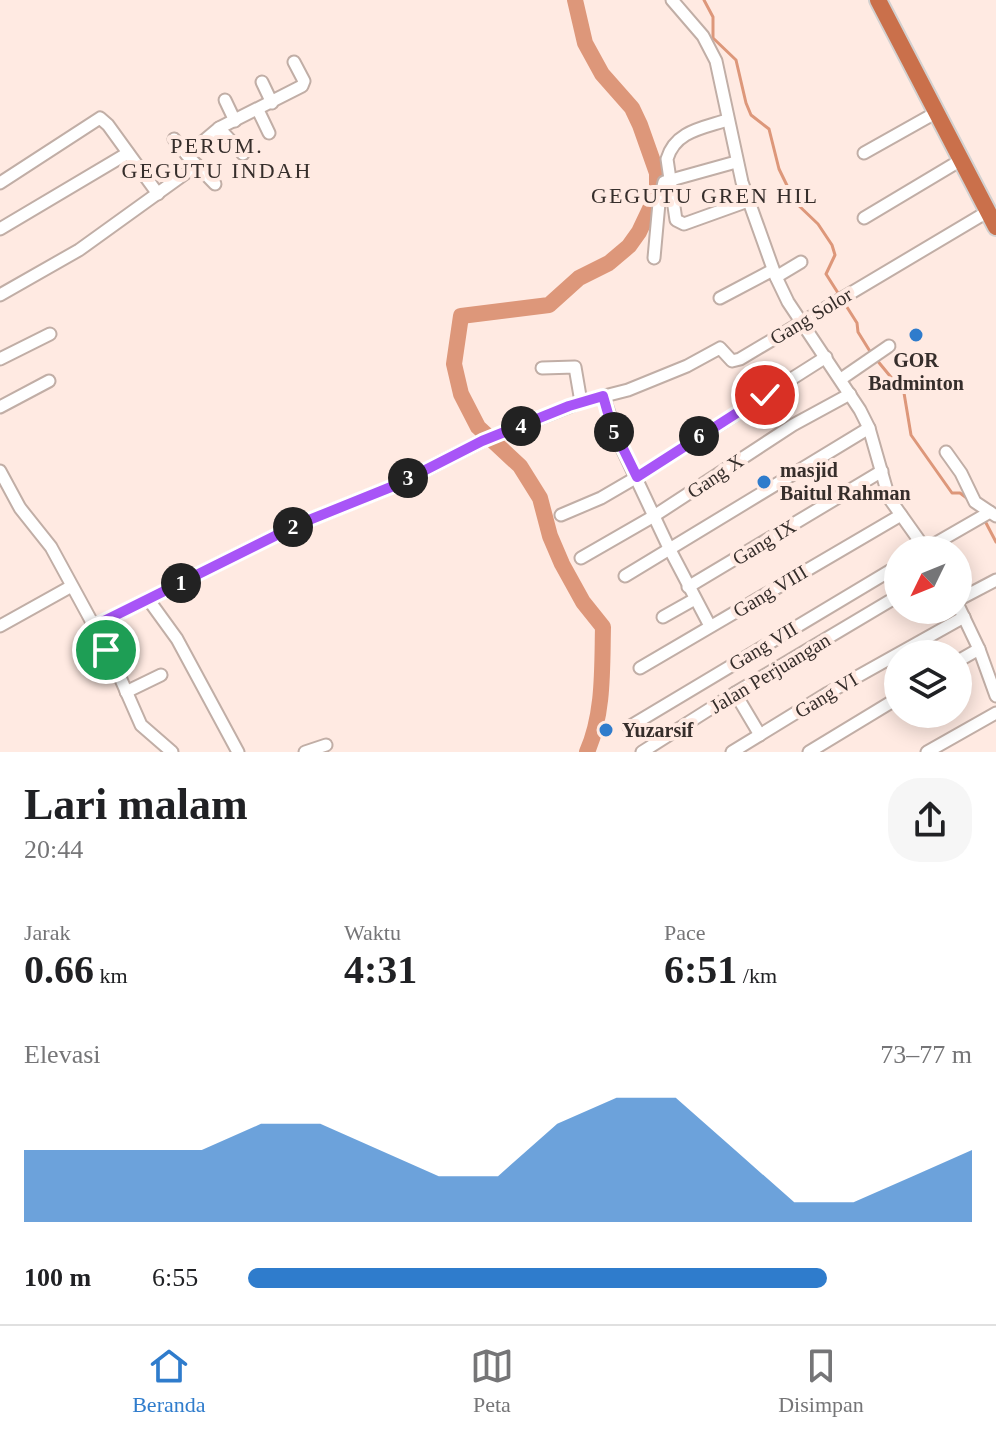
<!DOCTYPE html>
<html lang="id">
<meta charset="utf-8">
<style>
:root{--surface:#fff;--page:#f6f6f6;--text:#202124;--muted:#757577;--line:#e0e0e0;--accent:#2f7ccc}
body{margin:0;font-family:"Times New Roman",serif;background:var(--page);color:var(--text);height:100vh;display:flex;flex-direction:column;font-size:30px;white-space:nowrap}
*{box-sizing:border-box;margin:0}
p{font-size:26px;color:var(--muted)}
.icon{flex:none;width:44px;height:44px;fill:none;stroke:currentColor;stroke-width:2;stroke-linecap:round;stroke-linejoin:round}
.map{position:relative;height:752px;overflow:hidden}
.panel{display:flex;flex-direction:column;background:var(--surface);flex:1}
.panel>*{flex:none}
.needle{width:52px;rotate:227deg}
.fabs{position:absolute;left:884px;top:536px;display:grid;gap:16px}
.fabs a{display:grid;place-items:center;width:88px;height:88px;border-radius:50%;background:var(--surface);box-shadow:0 4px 20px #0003;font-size:40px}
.pin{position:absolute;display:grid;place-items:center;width:68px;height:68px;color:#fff;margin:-34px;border:4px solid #fff;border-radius:50%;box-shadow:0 2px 8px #0007}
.km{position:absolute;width:40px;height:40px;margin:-20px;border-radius:50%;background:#222;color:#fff;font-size:22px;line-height:40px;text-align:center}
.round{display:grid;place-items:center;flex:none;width:84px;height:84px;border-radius:32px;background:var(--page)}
.summary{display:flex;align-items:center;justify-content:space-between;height:136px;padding:0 24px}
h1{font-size:44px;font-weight:600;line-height:60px}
.stats{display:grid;grid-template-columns:repeat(3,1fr);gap:12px;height:136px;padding:8px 24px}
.stats div{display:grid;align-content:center}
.stats b{font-size:40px;font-weight:600}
.stats small{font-size:22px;font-weight:400}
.stats p{font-size:22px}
.chart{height:224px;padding:16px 24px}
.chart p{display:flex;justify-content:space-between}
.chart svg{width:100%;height:144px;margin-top:8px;fill:var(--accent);opacity:.7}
ul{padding:0 24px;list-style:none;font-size:26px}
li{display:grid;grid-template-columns:128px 96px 1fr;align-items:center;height:60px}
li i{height:20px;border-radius:10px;background:var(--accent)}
.menu{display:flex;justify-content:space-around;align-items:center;height:112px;border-top:2px solid var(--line);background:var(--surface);font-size:22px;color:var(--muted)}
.menu a{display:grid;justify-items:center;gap:4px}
.menu .active{color:var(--accent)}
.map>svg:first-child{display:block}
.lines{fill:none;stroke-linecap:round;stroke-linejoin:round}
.stream{stroke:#dd977a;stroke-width:3}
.river{stroke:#dd977a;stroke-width:16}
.minor-casing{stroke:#c1aea6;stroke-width:15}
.highway-casing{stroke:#d3d1d0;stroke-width:20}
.minor{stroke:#fff;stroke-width:11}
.highway{stroke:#ca704b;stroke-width:16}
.route-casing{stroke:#fff;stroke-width:16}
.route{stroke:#a855f7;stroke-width:10}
.poi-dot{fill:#2f7ccc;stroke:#ffeae2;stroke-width:3}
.labels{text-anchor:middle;stroke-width:8;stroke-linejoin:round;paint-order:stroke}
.street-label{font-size:20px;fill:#362e2b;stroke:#ffeae2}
.poi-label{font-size:20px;font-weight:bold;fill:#362e2b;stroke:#ffeae2;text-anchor:start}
.neighbourhood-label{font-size:22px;letter-spacing:2px;fill:#362e2b;stroke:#ffeae2}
</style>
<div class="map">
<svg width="996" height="752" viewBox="0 0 996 752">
<rect width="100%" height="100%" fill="#ffeae2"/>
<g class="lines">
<!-- stream -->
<g class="stream">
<path d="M704,0L713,17V38L736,60L746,103L751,115L769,129L779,169L795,202L818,224L832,245L835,255L826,274L857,323L858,332L871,353"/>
<path d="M876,359L904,393L911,435L952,493H960L968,499"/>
<path d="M985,521L996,542"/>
</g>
<!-- river -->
<path class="river" d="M575,0L585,43L602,74L632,108L640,125L657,173V194L639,232L629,246L609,263L579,278L549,305L461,316L454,364L461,394L478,427L520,466L540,498L550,536L562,564L583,602L603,627C602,669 604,713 587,752"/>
<defs>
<g id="minor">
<path d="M672,0L703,36L716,61L742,182L776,277L788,302L860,410L869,428L889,498L926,550"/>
<path d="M262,82L272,103"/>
<path d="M225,100L235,121"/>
<path d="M258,110L269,133"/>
<path d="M727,120C703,128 675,131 667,159L676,220L684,224L748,201"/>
<path d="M219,128L302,86L304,81L294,62"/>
<path d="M174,139L187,155"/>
<path d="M864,153L937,112"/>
<path d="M0,183L100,118L108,125L158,194"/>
<path d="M215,184L187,155L219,128L243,154"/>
<path d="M864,218L961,160"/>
<path d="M0,229L128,153"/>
<path d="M654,258L659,203L664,182L736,162"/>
<path d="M776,277L801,262"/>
<path d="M0,295L79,250L197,165"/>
<path d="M720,298L773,270"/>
<path d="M0,359L50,334"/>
<path d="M542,368L575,367L581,402"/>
<path d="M841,379L889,346"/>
<path d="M603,396L619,442L669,548L710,626"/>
<path d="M0,407L49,381"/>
<path d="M946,452L961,473L975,502L996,516"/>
<path d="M0,471L20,508L51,547L112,659L141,725L172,752"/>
<path d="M561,515L601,498L637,477L826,357"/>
<path d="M924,550L990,512"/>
<path d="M581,558L654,516L793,425L850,394"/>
<path d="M625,576L869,428"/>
<path d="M688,587L882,471"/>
<path d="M148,599L177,639L238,752"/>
<path d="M958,600L996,580"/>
<path d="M958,605L979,649L996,696"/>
<path d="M663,617L695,599"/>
<path d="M0,626L70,587"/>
<path d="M92,627L299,524L396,485L482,441L581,402L628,390L687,366L720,348L732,361L740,359L987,212"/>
<path d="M958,661L979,649"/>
<path d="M640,668L901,515"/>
<path d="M126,692L161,675"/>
<path d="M735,693L760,735"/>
<path d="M629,727L898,566"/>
<path d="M305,752L326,745"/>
<path d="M642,752L735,693L898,596"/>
<path d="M732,752L828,693L964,617"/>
<path d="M809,752L898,698"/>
<path d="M927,752L996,713"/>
</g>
<path id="highway" d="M878,0L996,227"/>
</defs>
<!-- minor casing -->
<use href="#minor" class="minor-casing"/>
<!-- highway casing -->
<use href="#highway" class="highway-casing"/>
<!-- minor -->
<use href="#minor" class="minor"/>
<!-- highway -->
<use href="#highway" class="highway"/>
</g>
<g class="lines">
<defs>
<path id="route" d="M106,650L92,627L299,524L396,485L482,441L569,406L603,396L611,424L637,477L765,395"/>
</defs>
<!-- route casing -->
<use href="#route" class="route-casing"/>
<!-- route -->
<use href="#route" class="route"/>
</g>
<!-- markers -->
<g class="poi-dot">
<circle cx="916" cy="335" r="8"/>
<circle cx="764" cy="482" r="8"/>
<circle cx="606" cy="730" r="8"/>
</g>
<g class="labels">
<!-- street labels -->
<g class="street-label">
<text transform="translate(811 316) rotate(-31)" y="7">Gang Solor</text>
<text transform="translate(715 476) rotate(-34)" y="7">Gang X</text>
<text transform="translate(764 542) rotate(-31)" y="7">Gang IX</text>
<text transform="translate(770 591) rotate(-31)" y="7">Gang VIII</text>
<text transform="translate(763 646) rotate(-31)" y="7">Gang VII</text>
<text transform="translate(770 673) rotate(-31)" y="7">Jalan Perjuangan</text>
<text transform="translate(826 695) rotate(-31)" y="7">Gang VI</text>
</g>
<!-- poi labels -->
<g class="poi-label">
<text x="916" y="367" text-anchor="middle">GOR<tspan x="916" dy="23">Badminton</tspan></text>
<text x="780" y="477">masjid<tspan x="780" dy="23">Baitul Rahman</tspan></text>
<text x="622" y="737">Yuzarsif</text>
</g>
<!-- neighbourhood labels -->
<g class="neighbourhood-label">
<text x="217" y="153">PERUM.<tspan x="217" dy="25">GEGUTU INDAH</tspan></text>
<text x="705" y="203">GEGUTU GREN HIL</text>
</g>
</g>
</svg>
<div class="fabs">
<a><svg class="needle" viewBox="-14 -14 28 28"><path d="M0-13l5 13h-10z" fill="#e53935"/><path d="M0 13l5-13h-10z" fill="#757577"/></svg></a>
<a><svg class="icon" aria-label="layers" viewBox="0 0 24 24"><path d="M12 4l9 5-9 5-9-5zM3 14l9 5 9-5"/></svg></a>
</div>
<div class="pin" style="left:106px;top:650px;background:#1e9e55"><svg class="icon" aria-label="arrive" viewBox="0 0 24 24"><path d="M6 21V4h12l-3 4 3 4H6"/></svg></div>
<div class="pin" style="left:765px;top:395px;background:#d93025"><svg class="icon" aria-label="check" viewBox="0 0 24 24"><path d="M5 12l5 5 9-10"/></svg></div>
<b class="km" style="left:181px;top:583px">1</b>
<b class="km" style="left:293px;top:527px">2</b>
<b class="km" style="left:408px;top:478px">3</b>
<b class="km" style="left:521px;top:426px">4</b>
<b class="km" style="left:614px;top:432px">5</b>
<b class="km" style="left:699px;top:436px">6</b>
</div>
<section class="panel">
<div class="summary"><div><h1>Lari malam</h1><p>20:44</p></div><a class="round"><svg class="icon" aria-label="share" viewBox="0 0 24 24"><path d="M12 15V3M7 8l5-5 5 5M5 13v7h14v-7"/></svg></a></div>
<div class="stats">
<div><p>Jarak</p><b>0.66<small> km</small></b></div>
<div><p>Waktu</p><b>4:31</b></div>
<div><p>Pace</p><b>6:51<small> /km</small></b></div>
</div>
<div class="chart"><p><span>Elevasi</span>73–77 m</p>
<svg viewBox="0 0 160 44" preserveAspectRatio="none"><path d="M0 44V22L10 22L20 22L30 22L40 14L50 14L60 22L70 30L80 30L90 14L100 6L110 6L120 22L130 38L140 38L150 30L160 22V44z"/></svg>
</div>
<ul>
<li><b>100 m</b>6:55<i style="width:80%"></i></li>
</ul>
</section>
<nav class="menu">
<a class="active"><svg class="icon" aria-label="home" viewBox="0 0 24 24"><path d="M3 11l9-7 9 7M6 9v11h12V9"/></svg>Beranda</a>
<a><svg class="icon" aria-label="map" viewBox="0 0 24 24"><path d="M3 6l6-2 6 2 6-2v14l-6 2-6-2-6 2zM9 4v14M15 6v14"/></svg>Peta</a>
<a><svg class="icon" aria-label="saved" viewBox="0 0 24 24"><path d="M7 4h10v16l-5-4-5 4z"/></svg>Disimpan</a>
</nav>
